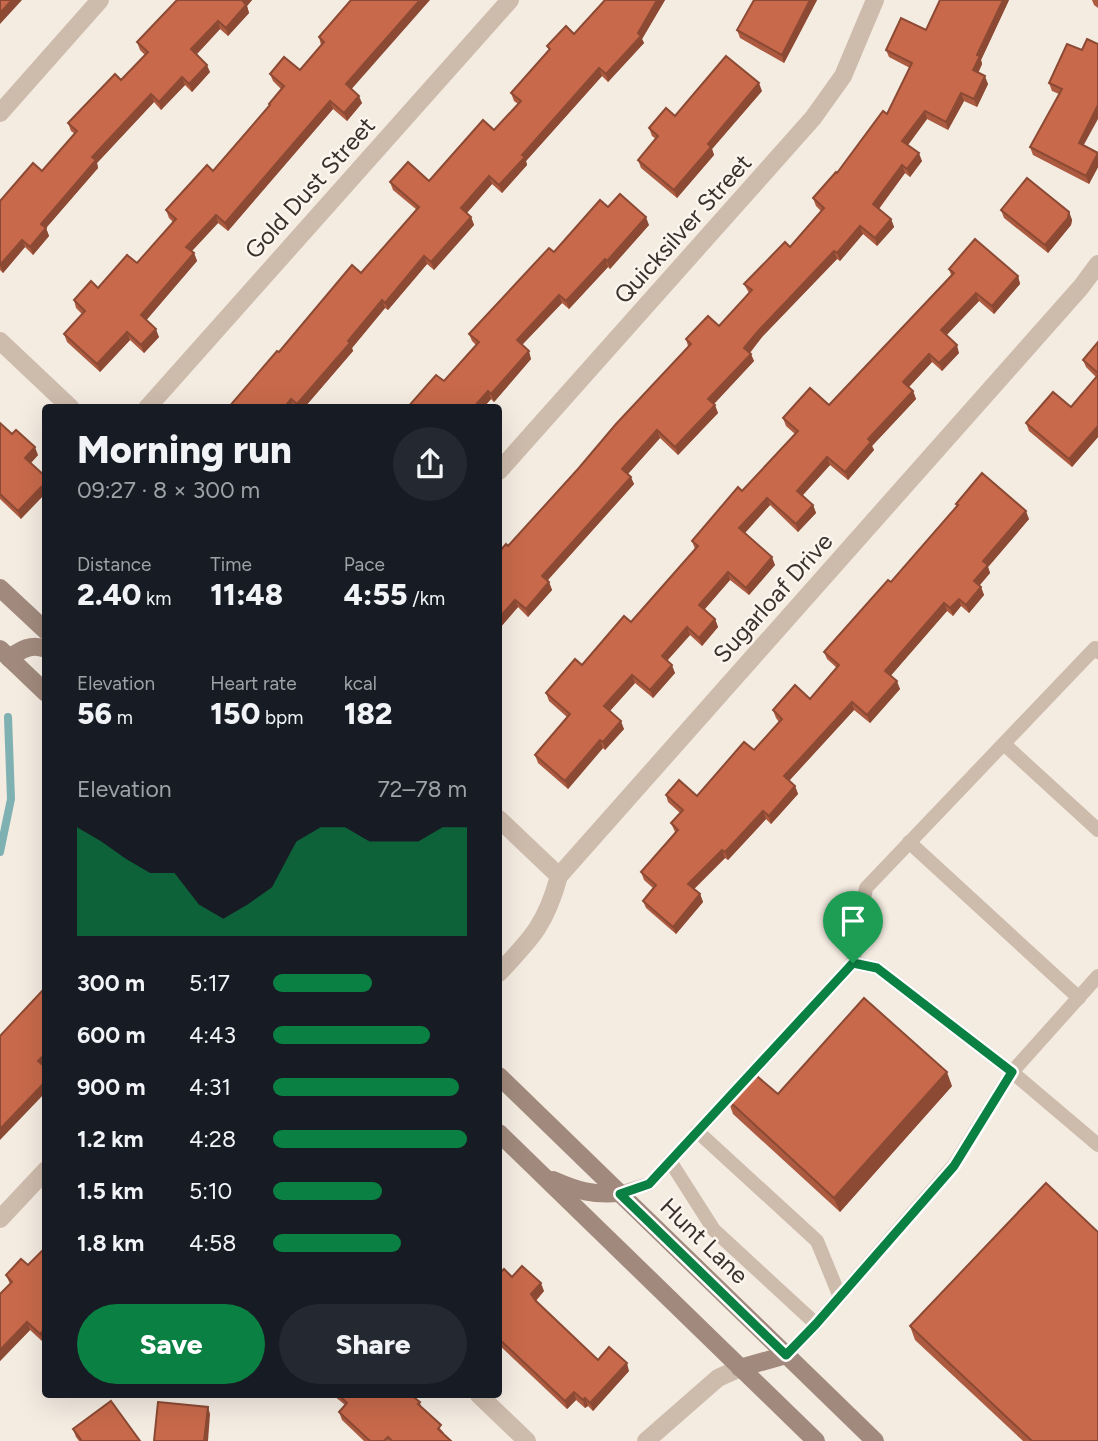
<!DOCTYPE html>
<meta charset="utf-8">
<style>
:root{--surface:#171b24;--page:#242831;--text:#f1f3f6;--muted:#9ea1a6;--accent:#0b8043}
body{margin:0;font-family:Figtree,sans-serif;background:var(--page);color:var(--text);height:100vh;display:flex;flex-direction:column;font-size:26px;white-space:nowrap}
*{box-sizing:border-box;margin:0}
p{font-size:23px;color:var(--muted)}
.icon{flex:none;width:38px;height:38px;fill:none;stroke:currentColor;stroke-width:2;stroke-linecap:round;stroke-linejoin:round}
.map{position:relative;flex:1;overflow:hidden}
.drawer{position:absolute;left:42px;top:404px;width:460px;height:994px;display:flex;flex-direction:column;background:var(--surface);border-radius:7px;box-shadow:0 7px 28px #0002}
.drawer>*{flex:none}
.pin{position:absolute;display:grid;place-items:center;width:60px;height:60px;color:#fff;margin:-72px -30px;border-radius:50% 50% 50% 0;rotate:-45deg;box-shadow:0 0 7px #0007}
.pin .icon{rotate:45deg}
.round{display:grid;place-items:center;flex:none;width:74px;height:74px;border-radius:37px;background:var(--page)}
.head{display:flex;align-items:center;justify-content:space-between;height:119px;padding:0 35px}
h1{font-size:38px;font-weight:800;line-height:52px}
.figures{display:grid;grid-template-columns:repeat(3,1fr);gap:10px;height:119px;padding:7px 35px}
.figures div{display:grid;align-content:center}
.figures b{font-size:30px;font-weight:800}
.figures small{font-size:19px;font-weight:400}
.figures p{font-size:19px}
.chart{height:196px;padding:14px 35px}
.chart p{display:flex;justify-content:space-between}
.chart svg{width:100%;height:126px;margin-top:7px;fill:var(--accent);opacity:.7}
.action{display:flex;gap:14px;margin-top:auto;padding:14px 35px}
.action a{flex:1;height:80px;border-radius:42px;background:var(--accent);color:#fff;font-size:28px;font-weight:800;line-height:80px;text-align:center}
.action a+a{background:var(--page);color:var(--text)}
ul{padding:0 35px;list-style:none;font-size:23px}
li{display:grid;grid-template-columns:112px 84px 1fr;align-items:center;height:52px}
li i{height:18px;border-radius:9px;background:var(--accent)}
.map>svg:first-child{display:block}
.lines{fill:none;stroke-linecap:round;stroke-linejoin:round}
.stream{stroke:#7fb0b2;stroke-width:8}
.service{stroke:#cdbbac;stroke-width:14}
.minor{stroke:#cdbbac;stroke-width:18}
.secondary{stroke:#a18a7d;stroke-width:18}
.wall{fill:#ac5a40}
.shaded-wall{fill:#8c4a34}
.building{fill:#c8694b;stroke:#8c4a34;stroke-width:2}
.route-casing{stroke:#fff;stroke-width:14}
.route{stroke:#0b8043;stroke-width:9}
.labels{text-anchor:middle;stroke-width:5;stroke-linejoin:round;paint-order:stroke}
.street-label{font-size:24px;fill:#3b302b;stroke:#fbf5ee}
</style>
<div class="map">
<svg width="1098" height="1441" viewBox="0 0 1098 1441">
<rect width="100%" height="100%" fill="#f4ebe1"/>
<g class="lines">
<!-- stream -->
<path class="stream" d="M0,852L11,799L8,717"/>
<!-- service -->
<g class="service">
<path d="M1004,744L1098,830"/>
<path d="M909,842L1079,998"/>
<path d="M853,963L866,888L1095,648L1098,652"/>
<path d="M1098,976L1012,1072L1098,1145"/>
<path d="M697,1131L817,1241L840,1297"/>
<path d="M670,1161L714,1230L816,1324"/>
<path d="M619,1193L649,1184L853,963L877,968L1012,1072L954,1165L816,1324L786,1355"/>
</g>
<!-- minor -->
<g class="minor">
<path d="M0,113L100,0"/>
<path d="M0,341L71,408"/>
<path d="M147,408L510,0"/>
<path d="M499,471L813,118L843,76L875,0"/>
<path d="M499,819L559,876"/>
<path d="M499,973C532,938 546,924 559,876L1081,287L1098,264"/>
<path d="M0,1219L46,1170"/>
<path d="M479,1395L527,1441"/>
<path d="M646,1441L718,1378L740,1368"/>
</g>
<!-- secondary -->
<g class="secondary">
<path d="M0,588L46,631"/>
<path d="M0,649L46,693"/>
<path d="M9,658C21,650 31,643 46,649"/>
<path d="M499,1076L875,1441"/>
<path d="M499,1133L816,1441"/>
<path d="M553,1180C578,1191 592,1195 619,1193"/>
<path d="M740,1368L786,1355"/>
</g>
</g>
<!-- wall -->
<g class="wall">
<path d="M177,0H252L247,6L249,13L228,36L220,29L197,54L210,72L192,92L185,85L161,110L154,102L97,163L98,168L46,228L49,236L33,255L25,247L3,273L0,270V201L42,171L75,134L71,131L68,123L121,80L145,55L140,50L137,42Z"/>
<path d="M351,0V89L362,103L347,121L333,109L228,231L218,223L192,251L194,253L197,261L146,320L159,337L144,353L130,340L100,372L67,342L64,334L82,314L76,308L74,300L98,288L137,263L173,222L169,218L166,210L213,171L269,106V104L281,89L273,81L270,74L300,70L321,45L319,37Z"/>
<path d="M605,0H665L642,39L644,43L608,82L602,76L526,161L527,165L502,193L492,184L467,213L471,217L474,225L434,270L427,264L388,310L385,308L352,348L353,351L304,408H228L279,352L361,273L417,210L393,190L390,182L429,181L494,130L518,104L514,101L511,93L549,50L547,46L574,34Z"/>
<path d="M817,0L784,63L740,38L737,30Z"/>
<path d="M940,0H1009L981,60L982,64L978,73L988,84L977,107L964,101L948,130L927,119L908,145L922,161L910,177L905,173L879,209L891,219L894,227L877,246L863,234L840,261L837,259L762,337L750,353L754,361L714,404L718,413L678,455L660,438L628,474L634,484L548,580L552,590L528,617L518,607L499,629V552L508,546L688,346L686,339L719,326L749,293L744,284L790,247L821,211L816,206L813,198L837,173L887,114L910,68L889,57L886,50L926,30Z"/>
<path d="M1092,0H1098V8L1094,5Z"/>
<path d="M1067,44L1084,145L1098,153V167L1089,184L1033,155L1030,147L1059,94L1052,91L1049,83Z"/>
<path d="M762,91L712,149L714,155L677,198L641,168L638,160L656,139L652,136L649,128L675,116Z"/>
<path d="M608,207L649,225L610,269L608,267L569,309L562,303L522,345L531,359L494,402L491,399L483,408H407L444,381L476,345L472,341L469,334L554,252Z"/>
<path d="M1001,210L1069,212L1072,220L1071,225L1048,253L1004,218Z"/>
<path d="M949,269L1018,276L1020,284L994,314L979,301L946,335L959,353L942,371L932,362L909,387L913,391L916,399L872,446L874,450L848,480L830,465L803,495L813,505L816,513L798,532L770,505L745,533L775,565L749,595L730,580L705,609L715,619L718,627L702,646L690,635L667,661L675,673L653,698L635,683L610,711L624,729L605,750L603,748L568,789L538,763L535,755L567,717L549,701L546,693L582,665L631,622L695,549L692,541L742,491L795,434L786,426L783,418L829,405L951,275Z"/>
<path d="M1098,342V437L1072,467L1029,431L1026,423L1071,407L1096,377L1086,367L1083,360Z"/>
<path d="M0,423L38,455L31,463L21,519L0,499Z"/>
<path d="M956,504L1029,519L988,567L990,573L980,585L984,595L969,613L961,606L953,616L947,611L890,676L900,689L870,723L854,710L789,781L795,786L798,794L771,824L766,819L728,860L725,858L694,889L700,894L703,902L676,934L646,908L643,901L653,888L644,880L641,872L675,832L671,823L680,813L668,802L666,795L697,796L754,750L779,722L776,718L773,710L810,699L837,668L827,659L824,652L891,582L957,506Z"/>
<path d="M952,1086L840,1212L733,1114L728,1100L778,1094Z"/>
<path d="M21,1259L43,1342L30,1330L0,1361V1294L10,1284L6,1275Z"/>
<path d="M499,1268L502,1271L512,1277L544,1291L536,1301L598,1360L629,1371L593,1411L588,1406L585,1408L576,1400L567,1409L499,1345Z"/>
<path d="M910,1326L1098,1441H1023L915,1340Z"/>
<path d="M333,1395H411L420,1402L421,1407L444,1433L443,1434L451,1441H364L342,1420L339,1412L345,1405Z"/>
<path d="M73,1429L140,1441H79L76,1437Z"/>
</g>
<!-- shaded-wall -->
<g class="shaded-wall">
<path d="M12,0H22L0,24V13Z"/>
<path d="M242,0H252L247,6L249,13L228,36L226,28Z"/>
<path d="M420,0H430L349,92L346,84Z"/>
<path d="M657,0H665L642,39L644,43L608,82L606,74L638,33Z"/>
<path d="M810,0H817L784,63L782,55Z"/>
<path d="M1003,0H1009L981,60L982,64L976,78L973,70L977,55Z"/>
<path d="M218,21L220,29L194,57L191,49Z"/>
<path d="M207,65L210,72L192,92L189,84Z"/>
<path d="M599,68L602,76L526,161L527,165L502,193L499,185L522,155Z"/>
<path d="M985,76L988,84L977,107L974,99Z"/>
<path d="M182,77L185,85L161,110L159,102Z"/>
<path d="M759,83L762,91L712,149L714,155L677,198L674,190L708,144Z"/>
<path d="M961,93L964,101L948,130L946,122Z"/>
<path d="M151,94L154,102L97,163L98,168L46,228L49,236L33,255L30,247L41,224L92,157Z"/>
<path d="M359,96L362,103L347,121L344,113Z"/>
<path d="M330,101L333,109L228,231L225,223Z"/>
<path d="M1098,105V119L1081,150L1079,143Z"/>
<path d="M925,111L927,119L905,149L902,141Z"/>
<path d="M919,153L922,161L910,177L907,169Z"/>
<path d="M1098,153V167L1089,184L1086,176Z"/>
<path d="M902,165L905,173L876,212L873,204Z"/>
<path d="M489,176L492,184L464,216L461,208Z"/>
<path d="M1069,212L1072,220L1071,225L1048,253L1045,245Z"/>
<path d="M216,215L218,223L189,254L186,247Z"/>
<path d="M471,217L474,225L434,270L431,262Z"/>
<path d="M646,217L649,225L610,269L607,261Z"/>
<path d="M891,219L894,227L877,246L875,238Z"/>
<path d="M860,226L863,234L840,261L837,253Z"/>
<path d="M22,240L25,247L3,273L0,265Z"/>
<path d="M834,251L837,259L762,337L747,356L744,348L760,329Z"/>
<path d="M194,253L197,261L144,323L141,315Z"/>
<path d="M424,256L427,264L388,310L385,303Z"/>
<path d="M605,259L608,267L569,309L566,301Z"/>
<path d="M1018,276L1020,284L994,314L992,306Z"/>
<path d="M976,293L979,301L944,338L941,330Z"/>
<path d="M559,295L562,303L519,348L517,340Z"/>
<path d="M382,300L385,308L352,348L353,351L304,408H299L297,404Z"/>
<path d="M156,329L159,337L144,353L141,345Z"/>
<path d="M127,332L130,340L100,372L97,364Z"/>
<path d="M957,345L959,353L942,371L939,363Z"/>
<path d="M529,351L531,359L494,402L491,394Z"/>
<path d="M751,354L754,361L711,407L708,399Z"/>
<path d="M929,354L932,362L906,390L903,382Z"/>
<path d="M488,391L491,399L483,408H473Z"/>
<path d="M913,391L916,399L872,446L874,450L848,480L845,472L868,439Z"/>
<path d="M291,399L293,408H284Z"/>
<path d="M715,405L718,413L678,455L675,447Z"/>
<path d="M1098,426V437L1072,467L1069,459Z"/>
<path d="M657,430L660,438L625,477L622,469Z"/>
<path d="M35,447L38,455L28,466L25,458Z"/>
<path d="M827,457L830,465L800,498L797,491Z"/>
<path d="M631,477L634,484L545,583L542,576Z"/>
<path d="M46,482V493L21,519L18,511Z"/>
<path d="M767,498L770,505L742,536L739,528Z"/>
<path d="M813,505L816,513L798,532L796,524Z"/>
<path d="M1026,511L1029,519L988,567L990,573L977,588L974,581L983,561Z"/>
<path d="M772,557L775,565L749,595L746,588Z"/>
<path d="M728,572L730,580L702,612L699,605Z"/>
<path d="M549,582L552,590L528,617L526,609Z"/>
<path d="M981,587L984,595L969,613L966,605Z"/>
<path d="M959,599L961,606L953,616L950,608Z"/>
<path d="M515,600L518,607L499,629V618Z"/>
<path d="M944,603L947,611L888,679L885,671Z"/>
<path d="M715,619L718,627L702,646L699,638Z"/>
<path d="M687,627L690,635L664,664L662,656Z"/>
<path d="M672,665L675,673L653,698L650,690Z"/>
<path d="M632,675L635,683L607,714L604,706Z"/>
<path d="M897,681L900,689L870,723L867,715Z"/>
<path d="M852,702L854,710L786,784L784,776Z"/>
<path d="M621,721L624,729L605,750L603,742Z"/>
<path d="M600,740L603,748L568,789L565,781Z"/>
<path d="M795,786L798,794L771,824L769,816Z"/>
<path d="M763,811L766,819L728,860L725,852Z"/>
<path d="M722,850L725,858L691,892L688,884Z"/>
<path d="M700,894L703,902L676,934L673,927Z"/>
<path d="M46,1053V1064L41,1069L38,1061Z"/>
<path d="M947,1072L952,1086L840,1212L834,1198Z"/>
<path d="M46,1081V1092L0,1140V1129Z"/>
<path d="M541,1283L544,1291L534,1302L531,1294Z"/>
<path d="M27,1322L30,1330L0,1361V1350Z"/>
<path d="M46,1328V1339L43,1342L40,1334Z"/>
<path d="M627,1363L629,1371L593,1411L590,1403Z"/>
<path d="M574,1392L576,1400L567,1409L565,1401Z"/>
<path d="M585,1398L588,1406L585,1408L583,1400Z"/>
<path d="M208,1407L210,1414L208,1441H204Z"/>
</g>
<!-- building -->
<g class="building">
<path d="M0,0H12L0,13Z"/>
<path d="M177,0H242L246,5L226,28L218,21L191,49L207,65L189,84L182,77L159,102L151,94L92,157L96,160L41,224L46,228L30,247L22,240L0,265V201L33,163L42,171L77,131L68,123L115,74L121,80L148,52L137,42Z"/>
<path d="M351,0H420L346,84L359,96L344,113L330,101L225,223L216,215L186,247L194,253L141,315L156,329L141,345L127,332L97,364L64,334L85,311L74,300L91,281L98,288L127,255L137,263L176,219L166,210L207,165L213,171L270,105L269,104L284,86L270,74L284,57L300,70L324,42L319,37Z"/>
<path d="M605,0H657L638,33L641,36L606,74L599,68L522,155L525,157L499,185L489,176L461,208L471,217L431,262L424,256L385,303L382,300L348,341L350,343L297,404L291,399L284,408H228L277,351L279,352L352,265L361,273L419,207L390,182L408,162L429,181L483,120L494,130L521,101L511,93L550,49L547,46L566,26L574,34Z"/>
<path d="M754,0H810L782,55L737,30Z"/>
<path d="M940,0H1003L977,55L980,56L973,70L985,76L974,99L961,93L946,122L925,111L902,141L919,153L907,169L902,165L873,204L891,219L875,238L860,226L837,253L834,251L760,329L744,348L751,354L708,399L715,405L675,447L657,430L622,469L631,477L542,576L549,582L526,609L515,600L499,618V552L506,544L508,546L578,469L616,424L691,344L686,339L708,316L719,326L752,290L744,284L785,242L790,247L824,208L813,198L836,172L837,173L883,111L887,114L912,63L886,50L901,18L926,30Z"/>
<path d="M1087,39L1098,44V105L1079,143L1098,153L1086,176L1030,147L1062,89L1049,83L1067,44L1082,50Z"/>
<path d="M726,56L759,83L708,144L711,147L674,190L638,160L658,136L649,128L666,108L675,116Z"/>
<path d="M1027,178L1069,212L1068,218L1045,245L1001,210Z"/>
<path d="M620,194L646,217L607,261L605,259L566,301L559,295L517,340L529,351L491,394L488,391L473,408H407L436,375L444,381L479,342L469,334L549,248L554,252L600,200L608,207Z"/>
<path d="M975,239L1018,276L992,306L976,293L941,330L957,345L939,363L929,354L903,382L913,391L868,439L871,442L845,472L827,457L797,491L813,505L796,524L767,498L739,528L772,557L746,588L728,572L699,605L715,619L699,638L687,627L662,656L672,665L650,690L632,675L604,706L621,721L603,742L600,740L565,781L535,755L570,714L546,693L575,659L582,665L624,616L631,622L698,546L692,541L738,487L742,491L798,431L783,418L810,388L829,405L954,273L949,269Z"/>
<path d="M1098,342V373L1083,360Z"/>
<path d="M1098,375V426L1069,459L1026,423L1053,392L1071,407Z"/>
<path d="M0,423L12,434L16,430L35,447L25,458L46,477V482L18,511L0,494Z"/>
<path d="M982,473L1026,511L983,561L988,565L974,581L981,587L966,605L959,599L950,608L944,603L885,671L897,681L867,715L852,702L784,776L795,786L769,816L763,811L725,852L722,850L688,884L700,894L673,927L643,901L656,885L641,872L678,830L671,823L683,810L666,795L679,780L697,796L744,742L754,750L782,719L773,710L795,685L810,699L839,665L824,652L888,580L891,582L958,505L956,504Z"/>
<path d="M42,991L46,994V1053L38,1061L46,1068V1081L0,1129V1036Z"/>
<path d="M864,998L947,1072L834,1198L728,1100L752,1072L778,1094Z"/>
<path d="M1046,1183L1098,1232V1441H1032L910,1326Z"/>
<path d="M46,1247V1328L40,1334L27,1322L0,1350V1294L12,1282L6,1275L21,1259L28,1265Z"/>
<path d="M522,1266L541,1283L531,1294L536,1301L598,1360L609,1347L627,1363L590,1403L585,1398L583,1400L574,1392L565,1401L499,1339V1268L502,1271L504,1269L512,1277Z"/>
<path d="M339,1395H411L420,1402L418,1404L441,1425L438,1429L451,1441H392L388,1437L384,1441H370L339,1412L347,1403Z"/>
<path d="M111,1401L140,1441H82L73,1429Z"/>
<path d="M158,1402L208,1407L204,1441H154Z"/>
</g>
<g class="lines">
<defs>
<path id="route" d="M853,963L877,968L1012,1072L954,1166L816,1324L786,1355L620,1194L649,1184Z"/>
</defs>
<!-- route casing -->
<use href="#route" class="route-casing"/>
<!-- route -->
<use href="#route" class="route"/>
</g>
<g class="labels">
<!-- street labels -->
<g class="street-label">
<text transform="translate(310 188) rotate(-48)" y="8">Gold Dust Street</text>
<text transform="translate(683 229) rotate(-48)" y="8">Quicksilver Street</text>
<text transform="translate(773 598) rotate(-48)" y="8">Sugarloaf Drive</text>
<text transform="translate(704 1241) rotate(44)" y="8">Hunt Lane</text>
</g>
</g>
</svg>
<div class="pin" style="left:853px;top:963px;background:#1e9e55"><svg class="icon" aria-label="arrive" viewBox="0 0 24 24"><path d="M6 21V4h12l-3 4 3 4H6"/></svg></div>
<section class="drawer">
<div class="head"><div><h1>Morning run</h1><p>09:27 · 8 × 300 m</p></div><a class="round"><svg class="icon" aria-label="share" viewBox="0 0 24 24"><path d="M12 15V3M7 8l5-5 5 5M5 13v7h14v-7"/></svg></a></div>
<div class="figures">
<div><p>Distance</p><b>2.40<small> km</small></b></div>
<div><p>Time</p><b>11:48</b></div>
<div><p>Pace</p><b>4:55<small> /km</small></b></div>
</div>
<div class="figures">
<div><p>Elevation</p><b>56<small> m</small></b></div>
<div><p>Heart rate</p><b>150<small> bpm</small></b></div>
<div><p>kcal</p><b>182</b></div>
</div>
<div class="chart"><p><span>Elevation</span>72–78 m</p>
<svg viewBox="0 0 160 44" preserveAspectRatio="none"><path d="M0 44V6L10 11L20 17L30 22L40 22L50 33L60 38L70 33L80 27L90 11L100 6L110 6L120 11L130 11L140 11L150 6L160 6V44z"/></svg>
</div>
<ul>
<li><b>300 m</b>5:17<i style="width:51%"></i></li>
<li><b>600 m</b>4:43<i style="width:81%"></i></li>
<li><b>900 m</b>4:31<i style="width:96%"></i></li>
<li><b>1.2 km</b>4:28<i style="width:100%"></i></li>
<li><b>1.5 km</b>5:10<i style="width:56%"></i></li>
<li><b>1.8 km</b>4:58<i style="width:66%"></i></li>
</ul>
<div class="action"><a>Save</a><a>Share</a></div>
</section>
</div>
